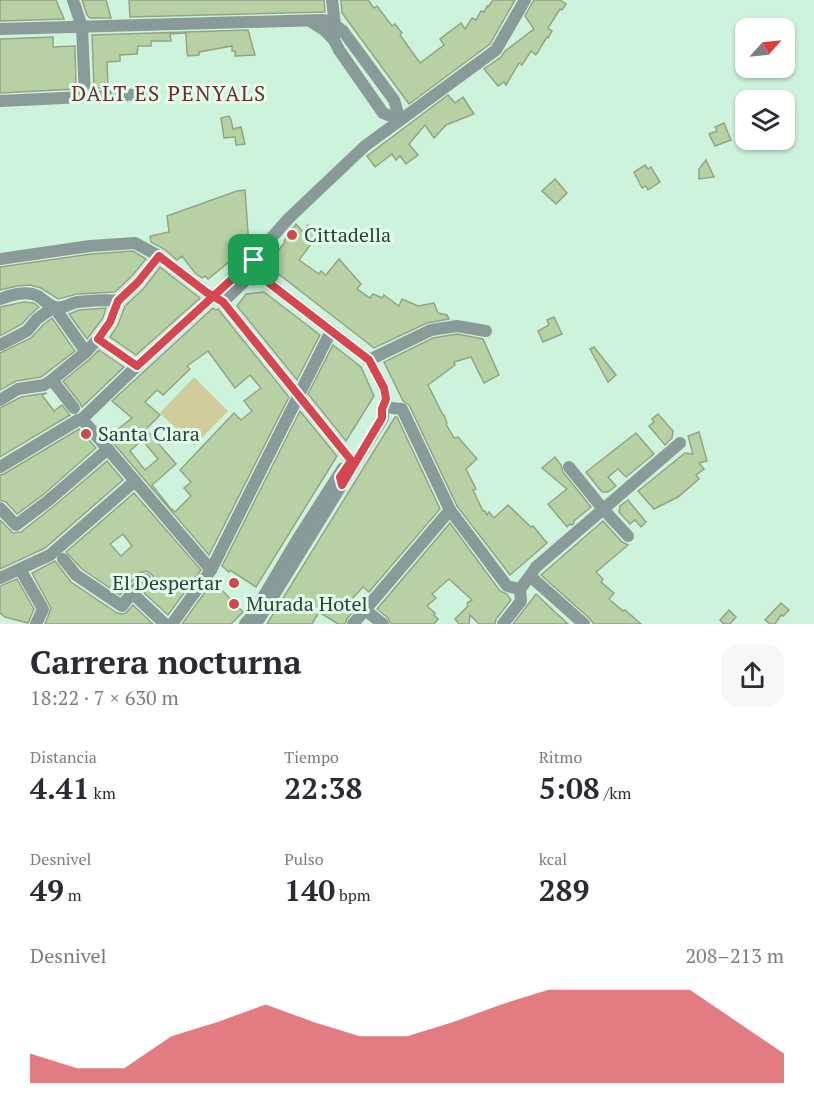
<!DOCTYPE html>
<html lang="es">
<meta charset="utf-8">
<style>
:root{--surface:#fff;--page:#f7f7f7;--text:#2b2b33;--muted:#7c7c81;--accent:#d6464e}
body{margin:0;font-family:"PT Serif",serif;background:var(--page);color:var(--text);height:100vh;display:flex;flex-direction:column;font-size:22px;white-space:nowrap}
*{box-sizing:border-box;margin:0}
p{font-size:20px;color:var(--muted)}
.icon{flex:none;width:33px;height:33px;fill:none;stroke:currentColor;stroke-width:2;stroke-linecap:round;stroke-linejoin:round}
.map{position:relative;height:624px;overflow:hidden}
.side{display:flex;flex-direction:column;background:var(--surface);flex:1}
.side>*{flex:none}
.needle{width:39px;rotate:63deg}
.fabs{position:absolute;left:735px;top:18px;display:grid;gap:12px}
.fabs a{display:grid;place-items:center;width:60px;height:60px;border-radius:12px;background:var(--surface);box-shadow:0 2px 4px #0004;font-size:30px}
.pin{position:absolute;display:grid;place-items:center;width:51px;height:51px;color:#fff;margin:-26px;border-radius:12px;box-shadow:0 3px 9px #0006}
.round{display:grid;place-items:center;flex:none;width:63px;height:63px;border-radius:18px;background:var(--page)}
.overview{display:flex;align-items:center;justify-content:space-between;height:102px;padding:0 30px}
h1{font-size:33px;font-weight:700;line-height:45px}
.stats{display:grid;grid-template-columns:repeat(3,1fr);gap:9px;height:102px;padding:6px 30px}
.stats div{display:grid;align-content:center}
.stats b{font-size:30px;font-weight:700}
.stats small{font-size:16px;font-weight:400}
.stats p{font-size:16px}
.chart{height:168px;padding:12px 30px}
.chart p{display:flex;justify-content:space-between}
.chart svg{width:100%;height:108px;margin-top:6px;fill:var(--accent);opacity:.7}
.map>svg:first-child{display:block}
.green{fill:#d0cc9c}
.building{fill:#b8d1a4;stroke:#93a484;stroke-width:1.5;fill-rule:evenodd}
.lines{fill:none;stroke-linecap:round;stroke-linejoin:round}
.minor{stroke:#889b98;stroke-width:12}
.tertiary{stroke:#889b98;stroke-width:12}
.route-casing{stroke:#fff;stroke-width:12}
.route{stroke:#d6464e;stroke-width:8}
.poi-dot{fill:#d6464e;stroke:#e1ffec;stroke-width:2}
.labels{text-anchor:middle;stroke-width:6;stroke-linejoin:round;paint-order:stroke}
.poi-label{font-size:20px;fill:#314037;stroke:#e1ffec;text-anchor:start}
.neighbourhood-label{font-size:21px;letter-spacing:1.5px;fill:#742d2f;stroke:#e1ffec}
</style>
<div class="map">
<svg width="814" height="624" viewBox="0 0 814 624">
<rect width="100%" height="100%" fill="#cef3dc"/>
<!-- green -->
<path class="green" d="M194,377L228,411L194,446L160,413Z"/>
<!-- building -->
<g class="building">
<path d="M0,0H56L64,19L0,21Z"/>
<path d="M82,0H106L111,18H90L87,15Z"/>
<path d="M129,0H324L325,12L130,17Z"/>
<path d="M341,0H368L374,8L377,6L392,26L395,24L402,33L400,35L420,63L444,45L440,39L461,23L465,29L472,18L476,20L481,11L484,12L487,6L488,7L493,0H515L490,44L409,104L342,13Z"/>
<path d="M534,0H560L566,4L562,10L560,9L548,28L552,31L548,38L547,37L536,55L531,51L522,65L519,63L506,85L504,82L498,86L484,69L501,57L505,51L534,29L525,16Z"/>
<path d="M248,30L255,55L235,56V51H232V46L199,52V55L188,56L187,53L186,33L170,34L171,41H151V46H138L137,54L120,55V61L107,62L108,88H94L92,35Z"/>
<path d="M53,37V47L75,46L76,89L0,93V39Z"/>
<path d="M448,95L455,103L463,97L474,114L446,125L434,138L425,125L409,144L418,155L406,164L400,156L396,160L392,154L375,167L367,156Z"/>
<path d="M229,116L231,120L233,129L241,127L245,144L236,145L235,137L224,138L221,118Z"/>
<path d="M724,123L731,140L715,146L709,134L717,131L715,127Z"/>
<path d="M706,160L714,177L699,179V169Z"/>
<path d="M645,165L648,169L651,167L660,182L648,190L646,186L642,188L634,172Z"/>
<path d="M555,179L567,193L556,204L542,191Z"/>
<path d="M245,190L249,246L208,279L205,276L202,278L195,273L182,256L177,260L164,249L151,242L150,236L169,232L167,216L237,191Z"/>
<path d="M296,224L303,232L308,225L317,236L299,260L319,274L321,271L326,275L339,259L361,284L357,289L370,298L373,294L382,298L384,295L399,306L402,299L418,306L434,303L438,313L447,315L449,319L427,323L374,348L267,265L285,242L284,241Z"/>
<path d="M133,251L146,259L132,276L115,292L77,294L58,299L41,288L30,285L17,286L0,290V267L91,254Z"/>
<path d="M160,267L200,298L136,355L110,337L118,325L125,306L144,288Z"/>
<path d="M264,292L320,335L297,380L237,306L246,294Z"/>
<path d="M24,302L34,303L39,307L31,314L22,324L0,336V307Z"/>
<path d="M106,308L103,318L87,339L69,314L79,310Z"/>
<path d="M213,308L216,310L218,309L289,397L209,555L108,437L132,418L112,401ZM208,351L235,388L250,375L261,388L244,401L252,411L241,420L234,413L180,470L191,482L184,488L191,496L175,512L172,509H171L152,485L176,464L146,429L160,415L145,402L157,390L163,395L190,369L187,366ZM142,440L158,459L145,470L130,451Z"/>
<path d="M554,317L562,334L543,342L538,331L549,325L547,320Z"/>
<path d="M52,318L75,351L41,377L16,381L0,390V353L31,338L43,325Z"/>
<path d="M457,334L483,339L499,375L484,383L471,357L454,362L455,365L428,385L443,415H444L447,423L446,424L454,438L458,437L477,459L466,469L476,489L473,490L483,511H485L487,515L489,512L494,518L508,505L531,527L533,526L547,543L510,575L457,506L409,405L403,401L384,362L433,338Z"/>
<path d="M333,345L361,367L374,396L346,441L308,394Z"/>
<path d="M594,347L616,375L608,382L590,349Z"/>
<path d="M99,350L124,367L82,407L80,403L63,381L91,358Z"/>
<path d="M47,393L42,395L54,411L62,405L70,415L0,457V408L21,397Z"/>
<path d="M300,411L337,456L256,587L230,570L229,572L222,566Z"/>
<path d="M658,414L673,431L672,438L665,445L649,426L654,422L652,419Z"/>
<path d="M395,417H397L440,509L369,592L363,587L352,599L358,605L347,619L345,624H338L319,612L312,624H267Z"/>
<path d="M79,429L96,448L44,494L17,514L6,502L0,500V475L4,474Z"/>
<path d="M699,432L707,461L699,463L704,469L696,475L699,479L678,497L654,509L638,491L685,453L693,454L688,436Z"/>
<path d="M636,433L654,454L626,477L618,469L608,477L616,486L608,492H602L586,472Z"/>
<path d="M555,457L561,465L563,472L591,507L574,521V523L572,525L570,524L567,527L548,504L567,489L542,468Z"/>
<path d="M107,461L123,480L45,548L0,569V520L13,533L21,532L54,506Z"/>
<path d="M134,493L201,570L168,615L144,593L153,581V576L150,573L146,571L139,573L120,595L82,569L66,552ZM123,534L132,546L121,556L110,544Z"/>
<path d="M628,500L646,522L641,527L635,520L630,524L619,512L620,506Z"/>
<path d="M603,521L622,542L628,545L596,572L603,579L601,582L614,593L609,599L623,611L625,610L641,624H594L589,618L541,575Z"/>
<path d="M450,523L500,591L507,594L511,600L496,619L495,624H479L470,615L469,624H459L455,619L468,606L467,603L472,600L449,579L432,594L436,598L427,606L435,613L434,615L438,619L434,624H391L388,618L377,609Z"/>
<path d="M55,561L71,582L117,613L122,614L126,613L133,605L153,624H45L51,608L32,573Z"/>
<path d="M17,579L34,609L28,623L5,617L0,613V586Z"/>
<path d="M213,581L243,612L231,624H182Z"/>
<path d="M536,594L555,612L568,624H513Z"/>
<path d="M781,603L789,610L783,616L781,615L775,624H770L765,620Z"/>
<path d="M729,610L736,617L730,624H724L720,620Z"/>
</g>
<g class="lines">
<!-- minor -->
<g class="minor">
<path d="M73,0L82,27L85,97"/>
<path d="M310,21L324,30L334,40"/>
<path d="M0,29L322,20L330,21L335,25"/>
<path d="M0,101L146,94"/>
<path d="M0,259L90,246L135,243L159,256L206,292L223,302L350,459L351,461L343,473"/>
<path d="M0,299C11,295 26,290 38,296C43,300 48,304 54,307L86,352"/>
<path d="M223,302L248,278"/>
<path d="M98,339L137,366"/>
<path d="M0,345L27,331L37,319L54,307C63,310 69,303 78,302C90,301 107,299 118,301"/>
<path d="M369,360L431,330L457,326L486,331"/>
<path d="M52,380L74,408"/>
<path d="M0,400L18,389L44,385L52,380L86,352L98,339L110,322L118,301L138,282L159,256"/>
<path d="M384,405L392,408L402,409L450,510L507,586L520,589"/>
<path d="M82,419L211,570"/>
<path d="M0,467L78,420L82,419L137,366L243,269"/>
<path d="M569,467L603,509L628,536"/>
<path d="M0,508L16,525L49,500L108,449"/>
<path d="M63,559L76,575L122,606L132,593L165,624"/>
<path d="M20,569L43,609L36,624"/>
<path d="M530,576L584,624"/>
<path d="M0,578L50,555L135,481"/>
<path d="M132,593L145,579"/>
<path d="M365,610L383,624"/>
<path d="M172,624L211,570L328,337L333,332"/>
<path d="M353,624L450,510"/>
<path d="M503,624L521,601L520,589L530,576L536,567L680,443"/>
</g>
<!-- tertiary -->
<g class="tertiary">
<path d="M332,0L335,25L334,40L339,50L383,113L400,120"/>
<path d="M335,25L343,31L394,100L400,120"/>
<path d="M253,260L259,252L289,218L365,146L496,50L525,0"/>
<path d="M253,260C247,261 245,263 243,269C245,278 252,283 260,276"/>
<path d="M245,624L252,616L297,540L343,468"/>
<path d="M256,624L383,418V409L386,399L384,388L369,360L260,276"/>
</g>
</g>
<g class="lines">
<defs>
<path id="route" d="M254,260L248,261L243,269L137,366L98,339L110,322L118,301L138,282L159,256L206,292L223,302L350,459L351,461L340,477L342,485L382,418V409L386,399L384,388L369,360L260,276C264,268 261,262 254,260"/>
</defs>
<!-- route casing -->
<use href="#route" class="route-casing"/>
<!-- route -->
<use href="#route" class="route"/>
</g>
<!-- markers -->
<g class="poi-dot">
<circle cx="292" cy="235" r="6"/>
<circle cx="86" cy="434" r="6"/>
<circle cx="234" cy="583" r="6"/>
<circle cx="234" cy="604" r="6"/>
</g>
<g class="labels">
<!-- poi labels -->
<g class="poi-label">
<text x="304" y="242">Cittadella</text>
<text x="98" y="441">Santa Clara</text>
<text x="222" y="590" text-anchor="end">El Despertar</text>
<text x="246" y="611">Murada Hotel</text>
</g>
<!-- neighbourhood labels -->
<g class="neighbourhood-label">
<text x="169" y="101">DALT ES PENYALS</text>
</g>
</g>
</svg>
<div class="fabs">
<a><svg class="needle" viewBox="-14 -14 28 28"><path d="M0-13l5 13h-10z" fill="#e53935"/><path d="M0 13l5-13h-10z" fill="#7c7c81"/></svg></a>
<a><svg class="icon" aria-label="layers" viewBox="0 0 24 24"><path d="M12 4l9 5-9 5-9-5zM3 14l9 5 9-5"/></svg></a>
</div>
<div class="pin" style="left:254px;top:260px;background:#1e9e55"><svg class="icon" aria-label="arrive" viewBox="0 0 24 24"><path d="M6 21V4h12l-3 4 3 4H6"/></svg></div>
</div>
<section class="side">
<div class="overview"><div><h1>Carrera nocturna</h1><p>18:22 · 7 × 630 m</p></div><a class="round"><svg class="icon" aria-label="share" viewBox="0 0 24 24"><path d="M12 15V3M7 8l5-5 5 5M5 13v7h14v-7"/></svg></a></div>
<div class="stats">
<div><p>Distancia</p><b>4.41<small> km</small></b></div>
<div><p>Tiempo</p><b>22:38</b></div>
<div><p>Ritmo</p><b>5:08<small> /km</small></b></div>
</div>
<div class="stats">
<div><p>Desnivel</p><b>49<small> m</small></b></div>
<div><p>Pulso</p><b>140<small> bpm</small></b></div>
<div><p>kcal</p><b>289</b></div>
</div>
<div class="chart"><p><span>Desnivel</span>208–213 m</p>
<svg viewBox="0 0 160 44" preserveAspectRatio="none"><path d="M0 44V32L10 38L20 38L30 25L40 19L50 12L60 19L70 25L80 25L90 19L100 12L110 6L120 6L130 6L140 6L150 19L160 32V44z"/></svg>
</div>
</section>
